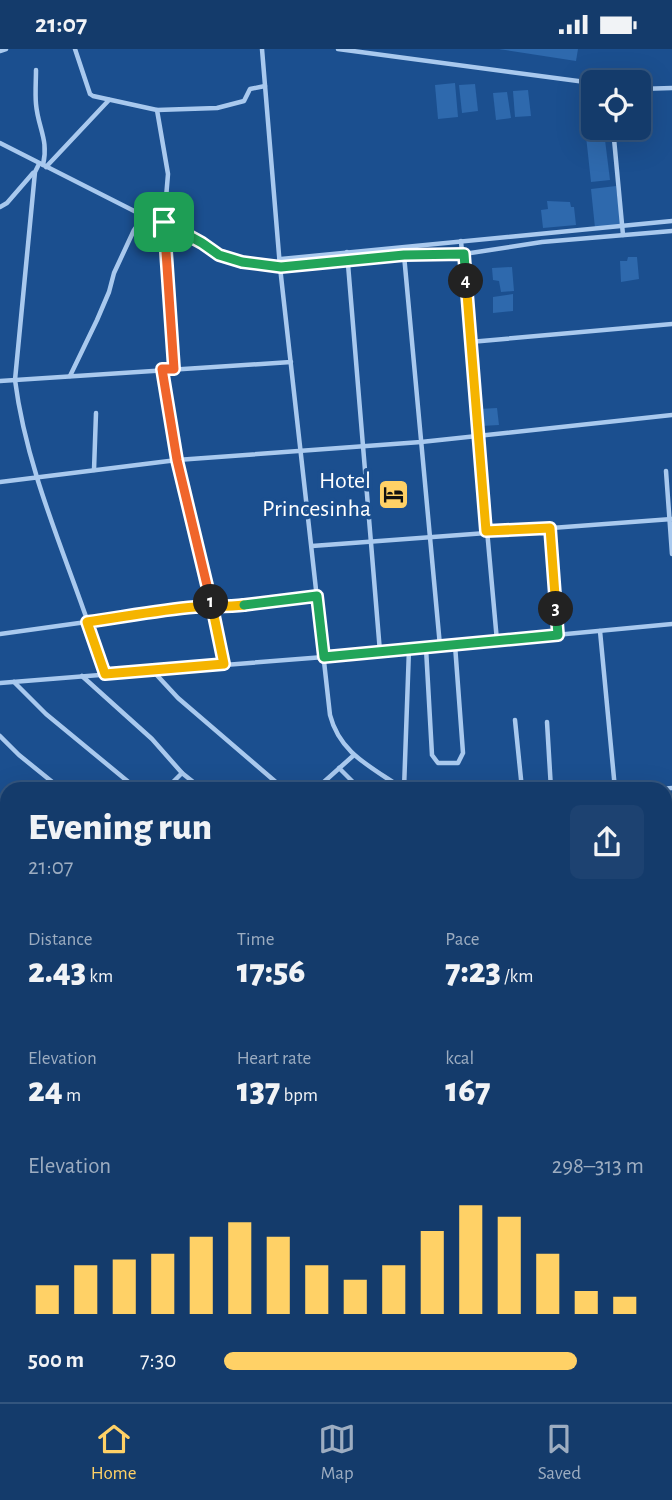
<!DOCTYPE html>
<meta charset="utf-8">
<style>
:root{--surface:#143b6b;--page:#1d4271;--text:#f1f3f6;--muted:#9dadc1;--line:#33557e;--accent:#ffd166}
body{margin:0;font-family:"Alegreya Sans",sans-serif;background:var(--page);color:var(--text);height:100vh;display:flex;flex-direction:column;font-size:26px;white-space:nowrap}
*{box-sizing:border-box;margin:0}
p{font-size:23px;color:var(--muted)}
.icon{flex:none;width:38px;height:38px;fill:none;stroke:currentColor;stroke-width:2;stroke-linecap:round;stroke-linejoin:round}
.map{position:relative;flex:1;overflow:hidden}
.drawer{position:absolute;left:0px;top:733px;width:672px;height:621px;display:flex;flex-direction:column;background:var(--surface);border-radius:21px 21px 0 0;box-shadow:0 7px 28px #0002,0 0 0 2px var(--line)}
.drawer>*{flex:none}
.controls{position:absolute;left:581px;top:21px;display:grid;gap:14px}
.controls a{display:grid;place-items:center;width:70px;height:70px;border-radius:10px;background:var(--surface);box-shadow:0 7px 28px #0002,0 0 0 2px var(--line);font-size:35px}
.pin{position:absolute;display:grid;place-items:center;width:60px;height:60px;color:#fff;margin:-30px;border-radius:14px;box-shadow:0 4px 10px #0006}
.km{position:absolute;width:35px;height:35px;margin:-18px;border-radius:50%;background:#222;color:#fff;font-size:19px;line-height:35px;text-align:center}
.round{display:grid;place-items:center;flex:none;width:74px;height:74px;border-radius:10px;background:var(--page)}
.summary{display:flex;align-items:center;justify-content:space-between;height:119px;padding:0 28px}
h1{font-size:38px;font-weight:800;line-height:52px}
.stats{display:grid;grid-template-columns:repeat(3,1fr);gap:10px;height:119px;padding:7px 28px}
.stats div{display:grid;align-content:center}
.stats b{font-size:35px;font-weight:800}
.stats small{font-size:19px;font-weight:400}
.stats p{font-size:19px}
.chart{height:196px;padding:14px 28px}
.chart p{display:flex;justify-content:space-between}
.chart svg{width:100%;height:126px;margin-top:7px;stroke:var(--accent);stroke-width:6}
ul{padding:0 28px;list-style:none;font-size:23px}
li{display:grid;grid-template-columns:112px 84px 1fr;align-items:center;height:52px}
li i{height:18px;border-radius:9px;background:var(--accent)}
.status{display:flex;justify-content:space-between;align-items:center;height:49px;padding:0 35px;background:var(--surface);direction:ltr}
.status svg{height:19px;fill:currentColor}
.dock{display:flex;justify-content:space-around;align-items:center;height:98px;border-top:2px solid var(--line);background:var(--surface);font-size:19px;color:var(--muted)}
.dock a{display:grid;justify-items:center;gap:4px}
.dock .current{color:var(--accent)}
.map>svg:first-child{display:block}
.green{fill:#2e69ad}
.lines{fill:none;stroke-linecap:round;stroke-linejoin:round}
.stream{stroke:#9cc4f0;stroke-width:2}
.minor{stroke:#a9c9ee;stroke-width:4.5}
.split-1-casing{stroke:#fff;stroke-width:14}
.split-2-casing{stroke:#fff;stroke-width:14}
.split-3-casing{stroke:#fff;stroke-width:14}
.split-4-casing{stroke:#fff;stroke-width:14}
.split-5-casing{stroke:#fff;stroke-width:14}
.split-1{stroke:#f0652b;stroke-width:9}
.split-2{stroke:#f5b400;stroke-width:9}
.split-3{stroke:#22a559;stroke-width:9}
.split-4{stroke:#f5b400;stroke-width:9}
.split-5{stroke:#22a559;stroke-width:9}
.labels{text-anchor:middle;stroke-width:7;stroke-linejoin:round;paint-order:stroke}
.poi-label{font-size:24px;fill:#fff;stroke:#1b4f8f;text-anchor:end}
</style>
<div class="status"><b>21:07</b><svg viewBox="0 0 49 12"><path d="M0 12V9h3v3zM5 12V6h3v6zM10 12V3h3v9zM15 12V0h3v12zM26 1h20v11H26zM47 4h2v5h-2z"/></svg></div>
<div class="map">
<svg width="672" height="1353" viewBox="0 0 672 1353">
<rect width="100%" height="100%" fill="#1b4f8f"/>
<!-- green -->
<g class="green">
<path d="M499,0H578L576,12Z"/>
<path d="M455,34L458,68L438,70L435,36Z"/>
<path d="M475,35L478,62L462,64L459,36Z"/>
<path d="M528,41L531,67L515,68L513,42Z"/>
<path d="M507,43L511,69L496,71L493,44Z"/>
<path d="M585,78L596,79L597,90L605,91L610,131L591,133Z"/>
<path d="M616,137L621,176L595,179L591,140Z"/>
<path d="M547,152L570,153L571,158H574L576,176L543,179L541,161L548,160Z"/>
<path d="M628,208H637L639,230L621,233L620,212H627Z"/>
<path d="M512,218L514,242L501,243L499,232L493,231L492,219Z"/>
<path d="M513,245V262L493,264V248Z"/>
<path d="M497,359L499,376L481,377L479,360Z"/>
<path d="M0,1288L7,1289V1348H166L160,1353H0Z"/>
</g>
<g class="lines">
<!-- stream -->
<g class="stream">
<path d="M0,1262L7,1269"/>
<path d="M525,1348L529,1353"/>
</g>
<!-- minor -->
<g class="minor">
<path d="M75,0L90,45L93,47L157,61L217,59L244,52L250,40L265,37"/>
<path d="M262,0L280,218L330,666C340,705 372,718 403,740"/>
<path d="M338,0L593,34"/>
<path d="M0,2L6,0"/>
<path d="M36,21C36,32 35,44 36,55C38,79 49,91 43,116"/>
<path d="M639,40L672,39"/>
<path d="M157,61L168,125L164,173L174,320"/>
<path d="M613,79L623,186"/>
<path d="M0,94L144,167L164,173L219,206L241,213L280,218L404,206L464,205L542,193L672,182"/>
<path d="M39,115L35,123L15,331C28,433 76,527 105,625"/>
<path d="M46,118L109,51"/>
<path d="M0,158L7,154L33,124"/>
<path d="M461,192L497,592"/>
<path d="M347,203L380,603"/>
<path d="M404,206L440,597"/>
<path d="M281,210L672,172"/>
<path d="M470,293L672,275"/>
<path d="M162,321L177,411L224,615"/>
<path d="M70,327L97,271L109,243L114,224L134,181L144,167"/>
<path d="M0,332L291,313"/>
<path d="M94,421L96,364"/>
<path d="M666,422L672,505"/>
<path d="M0,433L177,411L421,393L672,366"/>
<path d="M550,479L558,586"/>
<path d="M312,497L672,470"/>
<path d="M600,582L615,740"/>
<path d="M0,585L194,558H224L317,547"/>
<path d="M426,599L432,706L438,714H458L463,704L455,596"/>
<path d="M153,622L178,649L284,740"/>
<path d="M82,627L152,690L182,724L202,740"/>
<path d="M14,633L46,665L137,740"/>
<path d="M0,634L324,608L672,575"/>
<path d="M515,671L522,740"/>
<path d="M547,673L551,740"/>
<path d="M0,687L19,706L61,740"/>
<path d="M339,719L360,740"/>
<path d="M166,740L182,724"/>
<path d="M316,740L354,706"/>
<path d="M404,740L409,600"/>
<path d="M661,740L672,739"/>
<path d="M0,754L7,760"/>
<path d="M0,818L7,825"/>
<path d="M665,902L671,919L667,927"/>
<path d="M665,1059L672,1057"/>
</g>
</g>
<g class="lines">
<defs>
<path id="split-1" d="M164,173L174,320H162L177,411L211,553"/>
<path id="split-2" d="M211,553L212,557L224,615L105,625L87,573C123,568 159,561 195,558C212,557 228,558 244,556"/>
<path id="split-3" d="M244,556L317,547L324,608L558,586L556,560"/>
<path id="split-4" d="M466,232L486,482L550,479L556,560"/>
<path id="split-5" d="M164,173L202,194L219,206L242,213L281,218L404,206L464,205L466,232"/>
</defs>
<!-- split-1 casing -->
<use href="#split-1" class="split-1-casing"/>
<!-- split-2 casing -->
<use href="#split-2" class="split-2-casing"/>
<!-- split-3 casing -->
<use href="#split-3" class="split-3-casing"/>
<!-- split-4 casing -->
<use href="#split-4" class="split-4-casing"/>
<!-- split-5 casing -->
<use href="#split-5" class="split-5-casing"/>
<!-- split-1 -->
<use href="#split-1" class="split-1"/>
<!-- split-2 -->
<use href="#split-2" class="split-2"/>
<!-- split-3 -->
<use href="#split-3" class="split-3"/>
<!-- split-4 -->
<use href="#split-4" class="split-4"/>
<!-- split-5 -->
<use href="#split-5" class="split-5"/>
</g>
<!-- icons -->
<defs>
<symbol id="hotel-square" viewBox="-11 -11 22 22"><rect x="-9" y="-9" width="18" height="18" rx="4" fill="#ffd166" stroke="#1b4f8f"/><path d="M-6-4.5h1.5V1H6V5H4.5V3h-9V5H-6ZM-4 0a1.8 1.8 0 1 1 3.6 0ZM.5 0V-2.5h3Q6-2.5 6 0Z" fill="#111"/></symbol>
</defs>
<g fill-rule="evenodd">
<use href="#hotel-square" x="376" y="428" width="35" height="35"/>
</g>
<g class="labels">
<!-- poi labels -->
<g class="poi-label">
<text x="371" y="439">Hotel<tspan x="371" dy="28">Princesinha</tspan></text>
</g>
</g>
</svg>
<div class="controls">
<a><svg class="icon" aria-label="locate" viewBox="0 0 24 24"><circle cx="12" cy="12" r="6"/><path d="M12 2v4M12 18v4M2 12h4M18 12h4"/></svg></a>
</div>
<div class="pin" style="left:164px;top:173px;background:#1e9e55"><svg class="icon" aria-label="arrive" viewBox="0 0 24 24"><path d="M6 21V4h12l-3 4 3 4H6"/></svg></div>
<b class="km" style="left:211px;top:553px">1</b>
<b class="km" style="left:556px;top:560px">3</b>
<b class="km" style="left:466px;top:232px">4</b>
<section class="drawer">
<div class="summary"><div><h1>Evening run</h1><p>21:07</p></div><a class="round"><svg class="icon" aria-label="share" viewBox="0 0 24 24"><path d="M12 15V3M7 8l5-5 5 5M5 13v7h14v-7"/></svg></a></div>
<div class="stats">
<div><p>Distance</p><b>2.43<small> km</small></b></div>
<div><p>Time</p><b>17:56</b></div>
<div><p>Pace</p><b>7:23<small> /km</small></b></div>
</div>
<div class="stats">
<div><p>Elevation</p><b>24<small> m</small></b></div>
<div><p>Heart rate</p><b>137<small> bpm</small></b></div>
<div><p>kcal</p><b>167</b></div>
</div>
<div class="chart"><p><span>Elevation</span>298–313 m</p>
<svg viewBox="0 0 160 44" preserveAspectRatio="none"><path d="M5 44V34M15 44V27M25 44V25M35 44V23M45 44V17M55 44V12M65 44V17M75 44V27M85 44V32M95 44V27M105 44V15M115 44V6M125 44V10M135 44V23M145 44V36M155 44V38"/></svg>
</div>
<ul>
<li><b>500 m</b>7:30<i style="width:84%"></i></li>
</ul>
</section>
</div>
<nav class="dock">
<a class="current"><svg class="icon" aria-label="home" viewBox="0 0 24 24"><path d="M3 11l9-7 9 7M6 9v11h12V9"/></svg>Home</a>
<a><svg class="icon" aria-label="map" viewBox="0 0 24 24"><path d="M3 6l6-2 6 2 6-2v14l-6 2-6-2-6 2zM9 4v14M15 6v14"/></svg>Map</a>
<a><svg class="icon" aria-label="saved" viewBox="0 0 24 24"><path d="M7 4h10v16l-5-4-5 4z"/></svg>Saved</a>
</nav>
